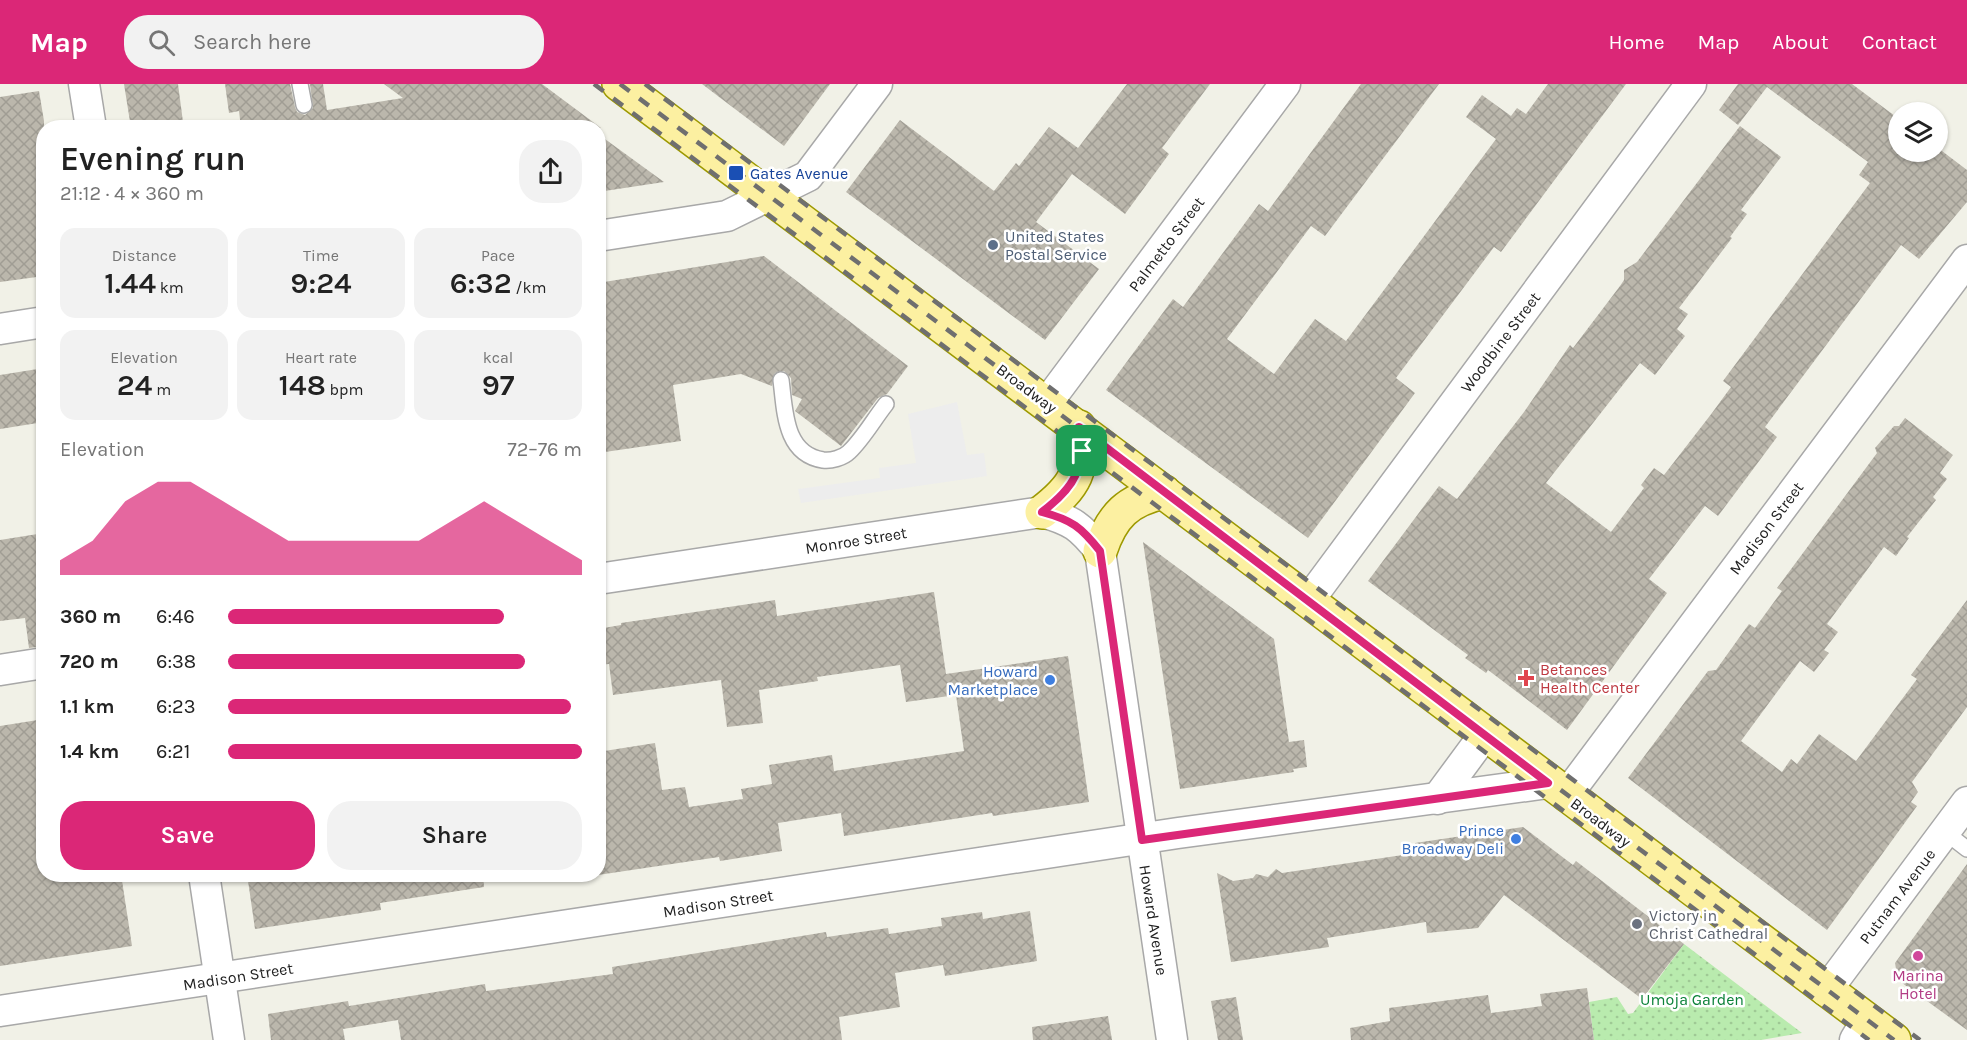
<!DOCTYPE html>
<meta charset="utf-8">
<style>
:root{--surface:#fff;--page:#f2f2f2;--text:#222;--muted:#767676;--accent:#db2777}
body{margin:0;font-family:Karla,sans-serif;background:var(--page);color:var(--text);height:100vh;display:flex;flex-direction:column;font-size:22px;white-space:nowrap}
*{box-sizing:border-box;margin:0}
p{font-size:20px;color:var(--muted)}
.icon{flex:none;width:33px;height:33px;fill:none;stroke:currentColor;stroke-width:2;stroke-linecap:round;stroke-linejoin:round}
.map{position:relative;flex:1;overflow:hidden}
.side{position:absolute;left:36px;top:36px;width:570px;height:762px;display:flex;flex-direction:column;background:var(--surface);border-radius:24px;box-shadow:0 2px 4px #0004}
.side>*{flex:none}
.buttons{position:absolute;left:1888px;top:18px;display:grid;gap:12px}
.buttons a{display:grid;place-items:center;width:60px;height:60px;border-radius:50%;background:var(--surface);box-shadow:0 2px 4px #0004;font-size:30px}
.pin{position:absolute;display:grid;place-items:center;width:51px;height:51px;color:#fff;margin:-26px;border-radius:12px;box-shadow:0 3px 9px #0006}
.round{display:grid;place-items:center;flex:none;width:63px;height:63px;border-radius:24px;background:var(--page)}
.summary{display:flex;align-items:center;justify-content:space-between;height:102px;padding:0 24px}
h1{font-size:33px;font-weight:600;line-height:45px}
.figures{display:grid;grid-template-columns:repeat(3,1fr);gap:9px;height:102px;padding:6px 24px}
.figures div{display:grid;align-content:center;border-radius:15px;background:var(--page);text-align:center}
.figures b{font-size:30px;font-weight:600}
.figures small{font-size:16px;font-weight:400}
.figures p{font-size:16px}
.chart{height:168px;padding:12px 24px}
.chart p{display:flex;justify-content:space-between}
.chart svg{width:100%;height:108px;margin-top:6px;fill:var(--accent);opacity:.7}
.action{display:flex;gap:12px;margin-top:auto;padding:12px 24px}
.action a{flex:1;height:69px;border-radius:24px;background:var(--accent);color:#fff;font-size:24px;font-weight:600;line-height:69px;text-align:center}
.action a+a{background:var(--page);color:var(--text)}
ul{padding:0 24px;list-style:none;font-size:20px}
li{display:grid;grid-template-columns:96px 72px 1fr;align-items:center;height:45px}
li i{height:15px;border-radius:8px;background:var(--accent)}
header{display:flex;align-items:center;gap:36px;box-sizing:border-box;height:84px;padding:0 30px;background:var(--accent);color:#fff}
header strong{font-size:28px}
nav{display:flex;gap:33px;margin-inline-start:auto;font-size:21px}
.search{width:420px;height:54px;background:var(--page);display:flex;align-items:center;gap:15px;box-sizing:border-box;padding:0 21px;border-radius:24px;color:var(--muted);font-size:22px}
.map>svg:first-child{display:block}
.garden{fill:url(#garden-dots)}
.parking{fill:#ededed}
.building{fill:url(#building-cross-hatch)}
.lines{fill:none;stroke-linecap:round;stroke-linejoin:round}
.lane-casing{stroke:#a8a8a8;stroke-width:18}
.street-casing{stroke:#a8a8a8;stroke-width:33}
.primary-casing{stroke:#9d9900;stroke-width:36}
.lane{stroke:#fff;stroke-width:15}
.street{stroke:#fff;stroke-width:30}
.primary{stroke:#fcf0a1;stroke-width:33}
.rail{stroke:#6f6f6f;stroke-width:4.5;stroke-dasharray:12 12;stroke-linecap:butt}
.route-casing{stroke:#fff;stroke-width:12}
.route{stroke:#db2777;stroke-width:8}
.transit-dot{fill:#1a4fb4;stroke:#fff;stroke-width:2}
.service-dot{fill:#5c6f8a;stroke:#fff;stroke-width:2}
.health-dot{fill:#e0444e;stroke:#fff;stroke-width:2}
.shop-dot{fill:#3f7fe0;stroke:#fff;stroke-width:2}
.worship-dot{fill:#6b7280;stroke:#fff;stroke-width:2}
.hotel-dot{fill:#d1479c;stroke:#fff;stroke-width:2}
.labels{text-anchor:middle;stroke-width:5;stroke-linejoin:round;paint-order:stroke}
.transit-label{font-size:16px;fill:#164399;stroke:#fff;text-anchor:start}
.service-label{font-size:16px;fill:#4e5e75;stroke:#fff;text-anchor:start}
.street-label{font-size:16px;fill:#212121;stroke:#fff}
.health-label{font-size:16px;fill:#be3a42;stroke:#fff;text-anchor:start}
.shop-label{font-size:16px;fill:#366cbe;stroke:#fff;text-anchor:end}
.worship-label{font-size:16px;fill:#5b616d;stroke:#fff;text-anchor:start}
.hotel-label{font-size:16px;fill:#b23c85;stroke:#fff}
.park-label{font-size:16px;fill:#0c8239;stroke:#fff}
</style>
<header>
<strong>Map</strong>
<div class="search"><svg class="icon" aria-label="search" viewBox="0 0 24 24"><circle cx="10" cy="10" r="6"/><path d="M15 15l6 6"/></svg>Search here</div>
<nav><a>Home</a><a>Map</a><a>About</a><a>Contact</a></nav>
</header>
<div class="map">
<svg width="1967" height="956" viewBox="0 0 1967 956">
<defs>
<pattern id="garden-dots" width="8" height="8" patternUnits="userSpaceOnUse" patternTransform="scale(1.5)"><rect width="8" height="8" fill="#b9ebae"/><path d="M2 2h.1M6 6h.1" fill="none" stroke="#9fc995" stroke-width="1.8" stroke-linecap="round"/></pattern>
<pattern id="building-cross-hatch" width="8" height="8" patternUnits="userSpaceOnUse" patternTransform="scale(1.5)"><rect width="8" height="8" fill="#bbb7ac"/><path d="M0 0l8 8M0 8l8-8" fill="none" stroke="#a09d94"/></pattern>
</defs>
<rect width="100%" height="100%" fill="#f1f1e7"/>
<!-- garden -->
<path class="garden" d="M1684,860L1802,949L1761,956H1594L1589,918L1617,913L1628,930L1633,929Z"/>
<!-- parking -->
<path class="parking" d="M957,318L967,371L984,369L987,392L801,419L798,405L880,394L879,384L916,379L908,330Z"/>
<!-- building -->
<g class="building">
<path d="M124,0H178L183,38L153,44H131Z"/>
<path d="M225,0H290L295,23L297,28L305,31L313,24L310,0H323L327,26L403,14L384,0H542L601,44H241L239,27L229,29Z"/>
<path d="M702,0H830L784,62Z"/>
<path d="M1127,0H1210L1162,64L1169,70L1125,130L1072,90L1036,138L1099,185L1045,256L846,108L900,36L994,107L1016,79L1019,82L1049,43L1078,64Z"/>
<path d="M1361,0H1439L1325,152L1311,142L1227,255L1274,290L1315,235L1346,257L1410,171L1496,55L1466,33L1482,11L1511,32L1517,24L1526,30L1548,0H1626L1501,168L1494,163L1396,294L1415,309L1308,454L1106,306L1173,215L1183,223L1259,120L1268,127Z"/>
<path d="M1738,0H1852L1899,35V68H1938V64L1967,86V118L1919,175L1901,161L1765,343L1777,353L1748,392L1718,432L1705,422L1649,495L1667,509L1567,646L1488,586L1486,589L1465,574L1468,571L1368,497L1439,402L1457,415L1524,328L1570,261L1573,264L1620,202L1624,196V186L1637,178L1740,42L1781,73L1741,126L1747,130L1730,153L1732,154L1679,224L1688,230L1677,245L1685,252L1655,291L1640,279L1546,399L1611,448L1644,404L1641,401L1654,384L1664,391L1712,329L1731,303L1723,297L1870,99L1859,91L1868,78L1767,3L1738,41L1719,26Z"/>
<path d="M39,7L44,37V192L0,198V13Z"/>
<path d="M598,50L664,98L598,108Z"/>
<path d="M764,172L908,282L887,310L878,314L841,362L795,327L802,315L792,311L791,294L784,287L775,289L772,302L741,290L673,301L681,357L598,369V199Z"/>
<path d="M44,284V338L0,345V291Z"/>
<path d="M1905,334L1953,371L1940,389L1947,395L1933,413L1936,416L1907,453L1909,454L1896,472L1884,463L1827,540L1838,548L1824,566L1829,569L1814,588L1800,577L1741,657L1782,688L1791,675L1797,680L1819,650L1856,677L1917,595L1911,591L1967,516V623L1912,698L1918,708L1911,718L1917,722L1827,846L1628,694L1708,587L1716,586L1749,540L1755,544L1782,507L1777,504L1877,369L1875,364L1894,342H1899Z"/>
<path d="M44,449V562L29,564L25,534L0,537V456Z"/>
<path d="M1143,458L1274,555L1289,658L1304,656L1307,683L1293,685L1294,688L1180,705Z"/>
<path d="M934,508L946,590L1068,572L1089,718L993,732L992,729L844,752L841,729L778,739L782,767L720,777L719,773L598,791V668L655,659L662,706L685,703L689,723L743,715L741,705L772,700L769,681L832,671L834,687L964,667L956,611L906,618L900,581L817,593L818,597L759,606L763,639L727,643L721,596L613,611L609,580L598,581V545L621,541V539L775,516L777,532Z"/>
<path d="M44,635V790H121L132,862L0,882V642Z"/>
<path d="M1523,743L1573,781L1576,777L1684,860L1642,915L1504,811L1478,844L1427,849L1426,838L1327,854L1329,863L1231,878L1217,789L1233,797L1253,794L1256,790L1268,793L1276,785L1282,789L1416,769L1415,759Z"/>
<path d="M1967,780V946L1898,896L1895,879Z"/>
<path d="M247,790H483L484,803L380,819L381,826L255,845Z"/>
<path d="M1030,827L1037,877L945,892L943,881L895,889L900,923L839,933L842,956H401L398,936L343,945L345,956H271L268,930L348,917L349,922L485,900L486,907L613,890L612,883L826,848L827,853L888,844L889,850L942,842L941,834L982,828L983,835Z"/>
<path d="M1587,904L1594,956H1351L1350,944L1390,937L1389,924L1488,911L1491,929L1542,922L1540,910Z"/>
<path d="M1236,913L1243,956H1218L1211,917Z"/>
<path d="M1108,932L1112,956H1033L1032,943Z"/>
</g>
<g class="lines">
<defs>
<g id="lane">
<path d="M300,0L304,21"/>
<path d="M781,296C785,326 784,370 823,376C831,377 843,374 849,368C863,355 874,335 886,320"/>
<path d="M1945,748L1967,765"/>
</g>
<g id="street">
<path d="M84,0L91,44"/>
<path d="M598,152L727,132L808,92L877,0"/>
<path d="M0,245L44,238"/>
<path d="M1047,319L1285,0"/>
<path d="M598,495L1042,428C1072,436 1081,443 1100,467L1172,956"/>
<path d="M1309,516L1691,0"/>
<path d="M0,586L44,579"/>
<path d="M1566,712L1967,176"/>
<path d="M1437,715L1485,650"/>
<path d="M204,790L229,956"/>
<path d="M1826,907L1967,718"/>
<path d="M0,927L1178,749L1548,699"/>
<path d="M1855,956L1867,936"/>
</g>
<g id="primary">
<path d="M619,0L1894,956"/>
<path d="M1042,428C1076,402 1084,386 1079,343"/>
<path d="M1100,467C1112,431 1128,416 1164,408"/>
</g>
</defs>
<!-- lane casing -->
<use href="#lane" class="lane-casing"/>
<!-- street casing -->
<use href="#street" class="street-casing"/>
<!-- primary casing -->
<use href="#primary" class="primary-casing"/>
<!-- lane -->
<use href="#lane" class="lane"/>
<!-- street -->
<use href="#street" class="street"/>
<!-- primary -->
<use href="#primary" class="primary"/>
<!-- rail -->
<g class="rail">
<path d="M594,0L1869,956"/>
<path d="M620,0L1894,956"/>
<path d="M645,0L1920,956"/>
</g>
</g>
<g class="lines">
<defs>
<path id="route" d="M1079,343L1548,699L1142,756L1100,467C1081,443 1072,436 1042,428C1076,402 1084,386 1079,343Z"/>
</defs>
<!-- route casing -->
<use href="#route" class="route-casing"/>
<!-- route -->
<use href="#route" class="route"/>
</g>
<!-- markers -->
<rect class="transit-dot" x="728" y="81" width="16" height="16" rx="3"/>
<circle class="service-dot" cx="993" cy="161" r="6"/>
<path class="health-dot" d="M1523 585h6v6h6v6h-6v6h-6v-6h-6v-6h6z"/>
<g class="shop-dot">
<circle cx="1050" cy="596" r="6"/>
<circle cx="1516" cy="755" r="6"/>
</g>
<circle class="worship-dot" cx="1637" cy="840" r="6"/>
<circle class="hotel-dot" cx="1918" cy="872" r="6"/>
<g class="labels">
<!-- transit labels -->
<g class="transit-label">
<text x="750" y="95">Gates Avenue</text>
</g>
<!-- service labels -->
<g class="service-label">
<text x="1005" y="158">United States<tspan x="1005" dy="18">Postal Service</tspan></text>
</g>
<!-- street labels -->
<g class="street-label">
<text transform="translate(1166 160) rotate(-53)" y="6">Palmetto Street</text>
<text transform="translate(1500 258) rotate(-53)" y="6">Woodbine Street</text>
<text transform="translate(1027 304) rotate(37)" y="6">Broadway</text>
<text transform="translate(1766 444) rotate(-53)" y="6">Madison Street</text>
<text transform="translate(856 456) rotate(-9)" y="6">Monroe Street</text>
<text transform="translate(1601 738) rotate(37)" y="6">Broadway</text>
<text transform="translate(1897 812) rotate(-53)" y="6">Putnam Avenue</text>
<text transform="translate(718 819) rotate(-9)" y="6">Madison Street</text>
<text transform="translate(1154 836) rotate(81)" y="6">Howard Avenue</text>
<text transform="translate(238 892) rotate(-9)" y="6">Madison Street</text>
</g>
<!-- health labels -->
<g class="health-label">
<text x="1540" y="591">Betances<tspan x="1540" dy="18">Health Center</tspan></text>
</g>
<!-- shop labels -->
<g class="shop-label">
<text x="1038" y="593">Howard<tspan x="1038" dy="18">Marketplace</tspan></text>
<text x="1504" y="752">Prince<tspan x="1504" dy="18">Broadway Deli</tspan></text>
</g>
<!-- worship labels -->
<g class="worship-label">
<text x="1649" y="837">Victory in<tspan x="1649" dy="18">Christ Cathedral</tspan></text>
</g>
<!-- hotel labels -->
<g class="hotel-label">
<text x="1918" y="897">Marina<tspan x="1918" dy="18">Hotel</tspan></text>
</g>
<!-- park labels -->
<g class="park-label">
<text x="1692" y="921">Umoja Garden</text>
</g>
</g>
</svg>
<div class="buttons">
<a><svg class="icon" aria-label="layers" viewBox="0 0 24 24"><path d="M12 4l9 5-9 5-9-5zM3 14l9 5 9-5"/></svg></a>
</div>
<div class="pin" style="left:1082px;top:367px;background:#1e9e55"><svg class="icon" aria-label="arrive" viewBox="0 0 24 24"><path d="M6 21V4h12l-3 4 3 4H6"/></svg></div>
<section class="side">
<div class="summary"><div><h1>Evening run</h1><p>21:12 · 4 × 360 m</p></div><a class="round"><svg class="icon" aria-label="share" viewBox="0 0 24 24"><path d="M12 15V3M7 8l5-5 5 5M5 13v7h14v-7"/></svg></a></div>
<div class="figures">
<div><p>Distance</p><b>1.44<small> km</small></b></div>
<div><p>Time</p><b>9:24</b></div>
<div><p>Pace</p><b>6:32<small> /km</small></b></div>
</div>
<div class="figures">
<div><p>Elevation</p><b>24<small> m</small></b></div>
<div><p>Heart rate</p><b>148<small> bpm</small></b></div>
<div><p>kcal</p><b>97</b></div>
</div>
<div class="chart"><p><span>Elevation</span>72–76 m</p>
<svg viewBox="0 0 160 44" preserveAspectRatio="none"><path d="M0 44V38L10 30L20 14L30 6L40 6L50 14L60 22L70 30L80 30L90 30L100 30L110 30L120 22L130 14L140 22L150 30L160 38V44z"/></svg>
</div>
<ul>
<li><b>360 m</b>6:46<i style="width:78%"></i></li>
<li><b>720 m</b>6:38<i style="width:84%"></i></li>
<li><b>1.1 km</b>6:23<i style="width:97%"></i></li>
<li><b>1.4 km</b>6:21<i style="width:100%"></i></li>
</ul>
<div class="action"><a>Save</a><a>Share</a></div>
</section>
</div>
